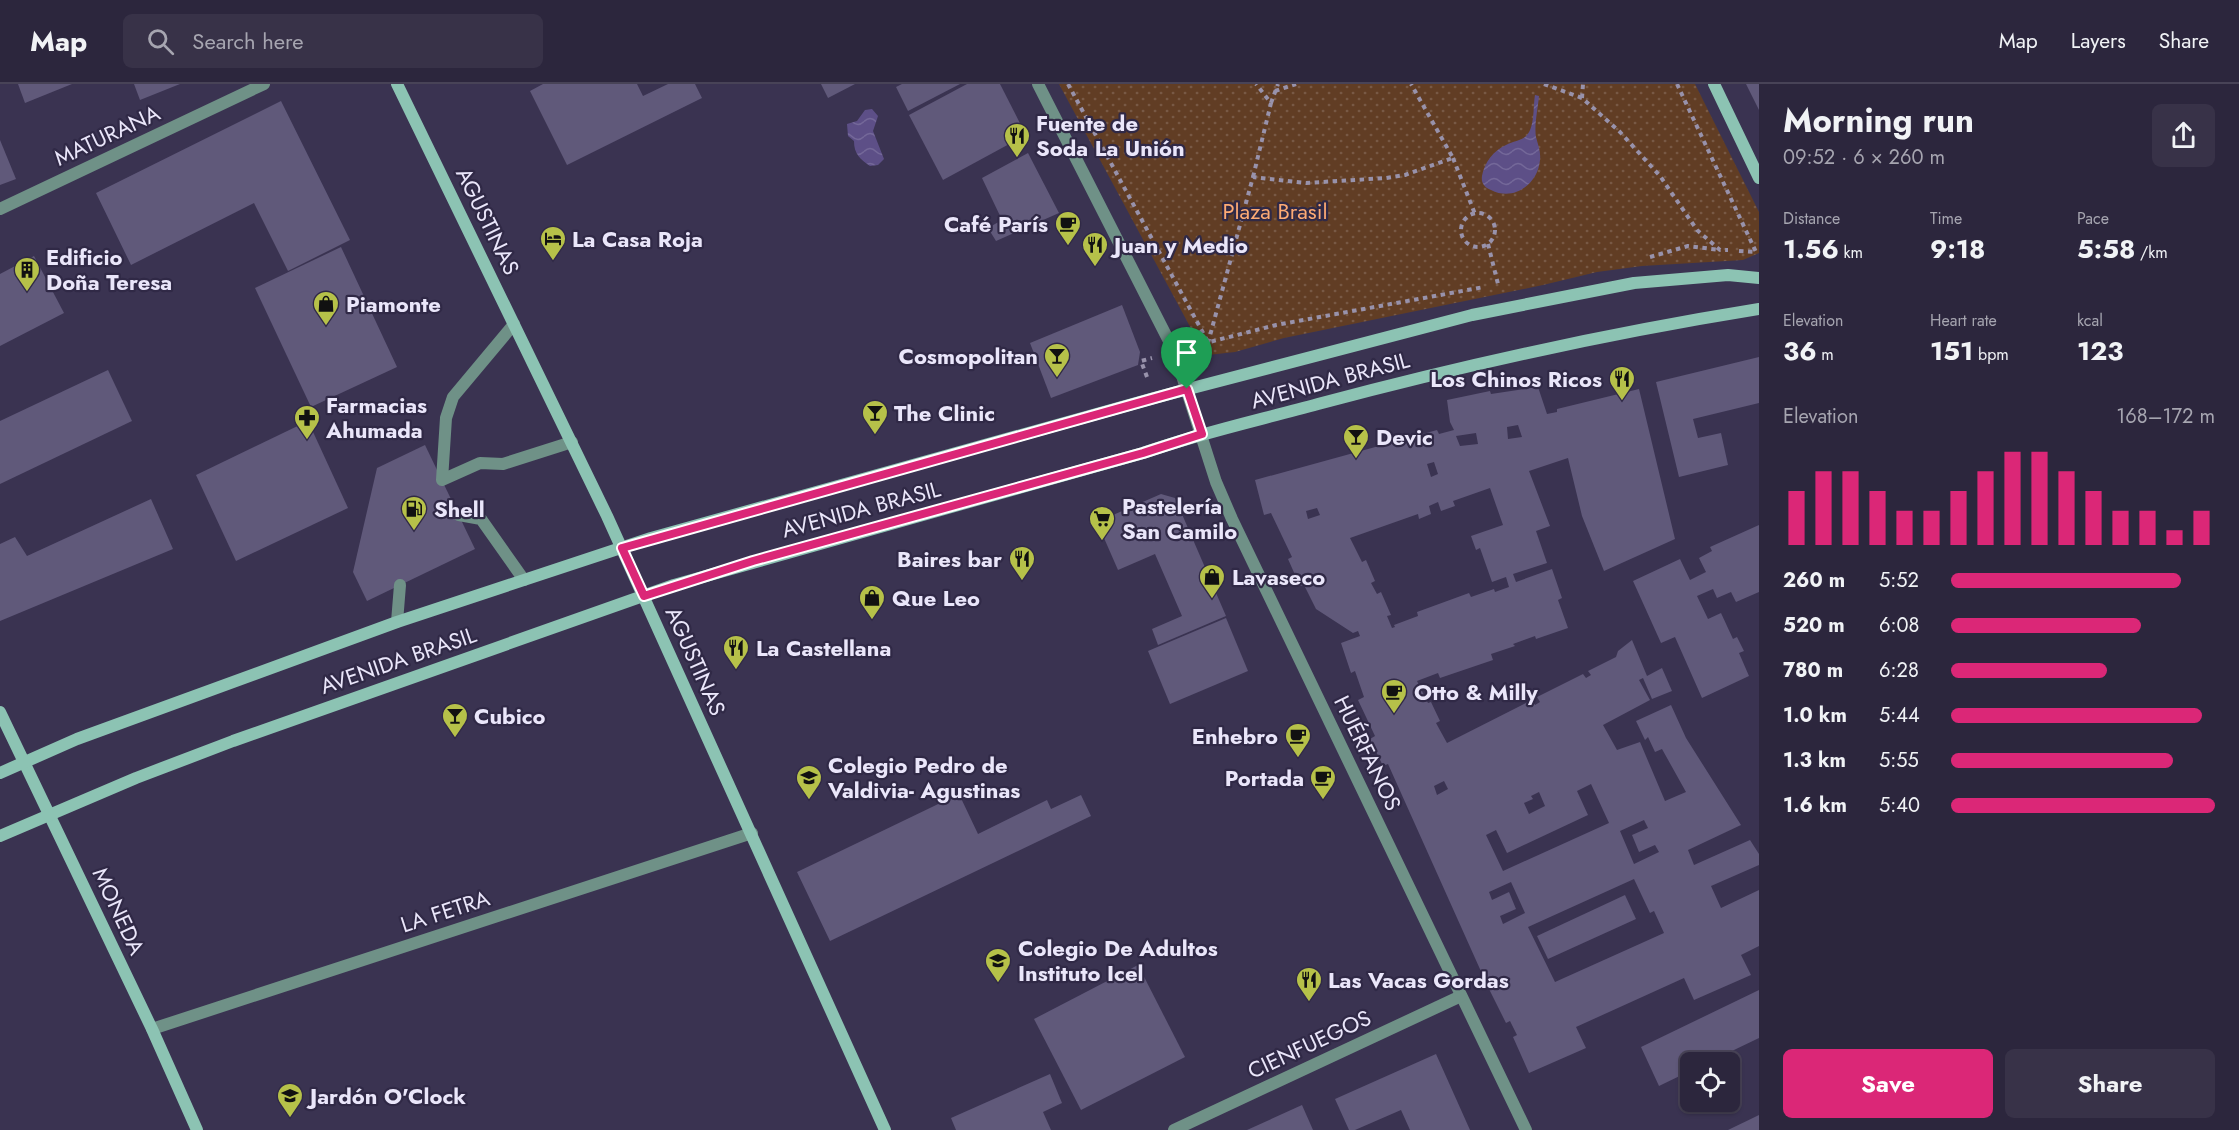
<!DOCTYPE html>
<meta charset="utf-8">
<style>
:root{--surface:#2c263d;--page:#383248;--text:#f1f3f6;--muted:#a6a5b0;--line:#484357;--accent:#db2777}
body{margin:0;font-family:Jost,sans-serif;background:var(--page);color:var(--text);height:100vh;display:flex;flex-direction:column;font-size:22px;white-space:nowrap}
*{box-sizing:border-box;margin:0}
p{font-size:20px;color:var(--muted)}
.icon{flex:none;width:33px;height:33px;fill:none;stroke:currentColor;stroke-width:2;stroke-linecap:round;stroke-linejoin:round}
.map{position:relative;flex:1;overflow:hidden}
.side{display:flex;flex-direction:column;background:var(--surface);width:480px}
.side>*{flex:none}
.buttons{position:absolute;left:1680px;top:968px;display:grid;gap:12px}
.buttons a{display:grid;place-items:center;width:60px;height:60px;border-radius:9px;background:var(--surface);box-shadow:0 2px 4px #0004,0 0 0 2px var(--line);font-size:30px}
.pin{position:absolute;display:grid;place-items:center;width:51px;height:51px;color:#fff;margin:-62px -26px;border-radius:50% 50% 50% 0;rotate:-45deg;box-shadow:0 0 6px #0007}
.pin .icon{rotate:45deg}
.round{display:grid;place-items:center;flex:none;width:63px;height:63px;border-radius:9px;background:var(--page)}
.head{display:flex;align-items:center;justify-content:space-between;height:102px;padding:0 24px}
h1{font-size:33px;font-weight:700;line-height:45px}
.stats{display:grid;grid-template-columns:repeat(3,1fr);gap:9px;height:102px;padding:6px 24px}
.stats div{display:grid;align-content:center}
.stats b{font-size:26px;font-weight:700}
.stats small{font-size:16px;font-weight:400}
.stats p{font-size:16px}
.chart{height:168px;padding:12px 24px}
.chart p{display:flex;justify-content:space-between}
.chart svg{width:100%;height:108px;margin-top:6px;stroke:var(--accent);stroke-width:6}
.action{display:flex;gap:12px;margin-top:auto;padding:12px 24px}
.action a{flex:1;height:69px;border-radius:9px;background:var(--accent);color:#fff;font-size:24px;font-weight:700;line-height:69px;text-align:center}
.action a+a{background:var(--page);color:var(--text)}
ul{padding:0 24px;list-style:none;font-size:20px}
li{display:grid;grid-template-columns:96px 72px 1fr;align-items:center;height:45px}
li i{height:15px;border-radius:8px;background:var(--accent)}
header{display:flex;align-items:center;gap:36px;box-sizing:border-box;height:84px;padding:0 30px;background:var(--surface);border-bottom:2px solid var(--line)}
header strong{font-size:28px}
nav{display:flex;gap:33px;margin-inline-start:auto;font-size:21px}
.search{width:420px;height:54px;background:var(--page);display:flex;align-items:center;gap:15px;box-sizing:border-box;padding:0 21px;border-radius:9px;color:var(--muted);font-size:22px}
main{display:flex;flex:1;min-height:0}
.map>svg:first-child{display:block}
.grass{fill:url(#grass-dots)}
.water{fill:url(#water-waves)}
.building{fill:#60597a;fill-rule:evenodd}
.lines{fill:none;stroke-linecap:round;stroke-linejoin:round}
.path{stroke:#9892ab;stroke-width:4;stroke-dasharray:4.5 4.5;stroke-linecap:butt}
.lane{stroke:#6f9187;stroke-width:12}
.street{stroke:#6f9187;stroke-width:12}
.secondary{stroke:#8cc3b3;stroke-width:12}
.route-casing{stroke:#fff;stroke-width:12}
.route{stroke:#db2777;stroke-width:8}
.labels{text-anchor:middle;stroke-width:4.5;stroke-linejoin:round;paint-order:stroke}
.poi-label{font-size:22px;font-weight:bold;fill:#eae6fa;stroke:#302946;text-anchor:start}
.street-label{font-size:22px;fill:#eae6fa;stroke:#302946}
.park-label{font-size:22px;fill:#feab74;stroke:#302946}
</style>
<header>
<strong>Map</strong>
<div class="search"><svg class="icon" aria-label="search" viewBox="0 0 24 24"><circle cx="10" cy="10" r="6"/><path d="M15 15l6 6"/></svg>Search here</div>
<nav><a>Map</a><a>Layers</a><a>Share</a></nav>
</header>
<main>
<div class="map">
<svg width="1759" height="1046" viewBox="0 0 1759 1046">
<defs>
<pattern id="grass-dots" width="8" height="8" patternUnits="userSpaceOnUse" patternTransform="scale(1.5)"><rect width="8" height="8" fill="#613d24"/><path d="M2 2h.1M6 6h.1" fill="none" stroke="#785945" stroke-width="1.8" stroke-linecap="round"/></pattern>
<pattern id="water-waves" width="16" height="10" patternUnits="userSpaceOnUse" patternTransform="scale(1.5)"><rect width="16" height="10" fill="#5d4f87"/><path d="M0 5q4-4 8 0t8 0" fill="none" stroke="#746899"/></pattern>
</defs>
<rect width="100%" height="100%" fill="#3a3351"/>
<!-- grass -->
<path class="grass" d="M1059,0H1695L1759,128V169L1743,176L1642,182L1597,188L1543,201L1284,254L1235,268L1208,271L1201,263Z"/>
<!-- water -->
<g class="water">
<path d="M1535,11L1539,12C1538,24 1534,41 1536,53C1538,61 1541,67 1540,76C1538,100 1514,118 1491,106C1484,103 1481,99 1482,92C1484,79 1494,66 1506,61C1513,57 1522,57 1527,51C1535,42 1533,22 1535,11Z"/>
<path d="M872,25L878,32L873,47L884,75L878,81L870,82C860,75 854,70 854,57L848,52L847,40L857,37L865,26Z"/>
</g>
<!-- building -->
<g class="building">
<path d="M18,0H72L25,19Z"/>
<path d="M134,0H180L140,16Z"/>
<path d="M543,0H637L643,12L668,0H695L702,14L567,81L530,7Z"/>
<path d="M821,0H855L828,14Z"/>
<path d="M902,0H960L908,27L896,3Z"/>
<path d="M967,0H1000L1026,51L943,96L909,31Z"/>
<path d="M1746,0H1759V26Z"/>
<path d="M281,17L350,156L288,187L254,119L131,181L96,109Z"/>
<path d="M0,56L16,95L0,101Z"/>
<path d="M1028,69L1059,129L996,157L988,144L1002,136L982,94Z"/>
<path d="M341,163L397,283L311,323L255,204Z"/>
<path d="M34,172L64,229L0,262V190Z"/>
<path d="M1122,221L1140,268L1138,281L1051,314L1030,259Z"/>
<path d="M1759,273V319L1693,335L1698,354L1721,349L1728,381L1679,393L1656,298Z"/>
<path d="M108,286L132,337L0,400V337Z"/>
<path d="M1538,303L1547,330L1557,328V325L1639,305L1675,455L1604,487L1582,432L1568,374L1529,387L1550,442L1536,447L1547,479L1513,490L1516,498L1552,485L1562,514L1558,516L1568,544L1536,555L1535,552L1513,560L1515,562L1491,570L1493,576L1440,594L1438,589L1417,597L1428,619L1431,618L1440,637L1436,639L1447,659L1532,616L1535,621L1540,618L1537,613L1583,590L1586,594L1591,591L1588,587L1616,573L1618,567L1632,556L1647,592L1662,584L1672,607L1652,615L1643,594L1639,596L1650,616L1603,641L1617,666L1640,658L1665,717L1686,708L1662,665L1655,668L1648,653L1645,656L1636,637L1671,621L1686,654L1741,741L1688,766L1694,781L1750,756L1759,770V781L1711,802L1721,824L1759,806V862L1741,871L1751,891L1694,916L1684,894L1576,943L1586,964L1529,989L1513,953L1517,951L1510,937L1506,939L1488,903L1388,680L1383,682L1370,655L1375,652L1358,616L1364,613L1355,587L1351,589L1341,559L1360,552L1358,547L1353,549L1316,525L1304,501L1300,502L1288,475L1292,473L1271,429L1264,431L1255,396L1437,346L1439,350L1454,346L1450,338L1447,316L1490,307L1491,310ZM1518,341L1522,353L1508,355L1507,343ZM1476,349L1478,360L1460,362L1456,352ZM1434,378L1438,390L1431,393L1427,380ZM1490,404L1503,441L1471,452L1476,466L1480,464L1492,498L1506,493L1509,503L1495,508L1494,505L1471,513L1469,509L1417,528L1418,532L1394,541L1395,543L1392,544L1387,532L1391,531L1381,508L1377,510L1371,499L1375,497L1366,476L1362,478L1350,454L1418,430L1419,435L1431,430L1429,422L1438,418L1441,427L1455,422L1453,417ZM1317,424L1320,431L1308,435L1306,427ZM1444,697L1448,705L1437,711L1434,702ZM1591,700L1609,739L1503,787L1486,751L1496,746L1507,769L1588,731L1577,707ZM1539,708L1545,722L1529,730L1524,719L1533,715L1531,712ZM1644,736L1648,744L1632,751L1639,768L1655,761L1659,768L1634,780L1620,747ZM1634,795L1650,829L1654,827L1664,849L1555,898L1528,843ZM1511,798L1525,829L1503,840L1500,832L1516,825L1509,808L1492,816L1489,808Z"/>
<path d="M308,337L348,424L236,477L196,391Z"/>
<path d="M425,361L475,465L367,517L353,488L377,384Z"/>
<path d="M1161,410L1175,414L1226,532L1158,561L1152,545L1182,532L1155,470L1118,486L1097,438Z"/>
<path d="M151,415L173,465L0,537V460L15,453L27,472Z"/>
<path d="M1759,441V508L1736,518L1731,508L1717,514L1713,505L1697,512L1708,535L1721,529L1733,555L1737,553L1744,567L1739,569L1749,592L1702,614L1675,553L1661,559L1633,497L1680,475L1690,496L1706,488L1699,474L1712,467L1710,463Z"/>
<path d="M1226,534L1248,587L1170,620L1148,567Z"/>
<path d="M959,710L978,750L1047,716L1051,725L1081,711L1091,732L830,857L797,788Z"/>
<path d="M1625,811L1636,835L1548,875L1537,852Z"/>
<path d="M1138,881L1185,973L1081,1026L1034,935Z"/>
<path d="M1759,906V954L1709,978H1690V987L1659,1002L1641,963Z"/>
<path d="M1436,970L1470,1046H1410L1401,1026L1355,1046H1349L1335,1015Z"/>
<path d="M1050,990L1062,1019L1043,1028L1051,1046H956L951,1034Z"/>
<path d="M1302,1021L1313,1046H1247Z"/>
<path d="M1759,1031V1046H1728Z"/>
</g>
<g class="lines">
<!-- path -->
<g class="path">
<path d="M1068,0L1208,258"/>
<path d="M1544,0L1582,14L1620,48L1660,92L1697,146L1720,166H1728"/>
<path d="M1677,0L1756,168"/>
<path d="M1275,7L1296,0"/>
<path d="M1582,14L1583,0"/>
<path d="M1271,19L1278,0"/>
<path d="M1453,74L1475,130"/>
<path d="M1253,93L1271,19L1256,0"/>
<circle cx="1478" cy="146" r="17"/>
<path d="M1488,160L1498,200"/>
<path d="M1739,167L1756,168"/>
<path d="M1650,173L1688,162L1720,166"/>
<path d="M1208,259L1253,93L1306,99L1386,94L1405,91L1453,74L1411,0"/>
<path d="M1194,262L1276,241L1484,203"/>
<path d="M1147,293L1141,277L1152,274"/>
</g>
<!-- lane -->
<g class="lane">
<path d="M514,240L453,313L446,334L442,396L480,379L503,380L572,358"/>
<path d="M459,431L481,435L524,496"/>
<path d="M397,538L400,501"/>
</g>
<!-- street -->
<g class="street">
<path d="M1038,0L1174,267L1216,398L1232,435L1526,1046"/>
<path d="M0,125L264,0"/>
<path d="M152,945L752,749"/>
<path d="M1174,1046L1461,912"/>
</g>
<!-- secondary -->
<g class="secondary">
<path d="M397,0L607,432L885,1046"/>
<path d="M1714,0L1759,94"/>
<path d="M0,628L152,945L197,1046"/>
<path d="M0,689L77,655L397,538L651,454L1154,314L1472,231L1634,199L1728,191L1759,194"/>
<path d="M0,752L136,694L233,657L674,501L1143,369C1200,349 1260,336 1318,320C1464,281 1610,249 1759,225"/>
</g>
</g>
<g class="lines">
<defs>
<path id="route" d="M1187,305L1202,350L1143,369L753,477L644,512L622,464Z"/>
</defs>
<!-- route casing -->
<use href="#route" class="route-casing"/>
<!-- route -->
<use href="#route" class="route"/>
</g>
<!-- icons -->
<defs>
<symbol id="restaurant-pin" viewBox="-11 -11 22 30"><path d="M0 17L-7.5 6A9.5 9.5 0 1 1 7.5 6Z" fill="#b6c149" stroke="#302946"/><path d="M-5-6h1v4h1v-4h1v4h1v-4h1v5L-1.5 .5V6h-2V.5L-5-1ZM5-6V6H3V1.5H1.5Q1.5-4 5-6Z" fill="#111"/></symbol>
<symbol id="cafe-pin" viewBox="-11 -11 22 30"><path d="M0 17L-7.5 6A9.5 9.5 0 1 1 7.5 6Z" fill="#b6c149" stroke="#302946"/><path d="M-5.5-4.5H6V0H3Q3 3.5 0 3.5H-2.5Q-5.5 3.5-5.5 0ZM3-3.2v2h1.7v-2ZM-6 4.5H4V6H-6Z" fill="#111"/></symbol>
<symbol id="hotel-pin" viewBox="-11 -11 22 30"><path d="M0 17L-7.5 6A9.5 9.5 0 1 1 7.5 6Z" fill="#b6c149" stroke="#302946"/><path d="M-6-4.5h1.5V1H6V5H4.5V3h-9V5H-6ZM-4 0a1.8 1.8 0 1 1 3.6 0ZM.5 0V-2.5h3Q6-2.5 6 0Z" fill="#111"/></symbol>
<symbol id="building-pin" viewBox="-11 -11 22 30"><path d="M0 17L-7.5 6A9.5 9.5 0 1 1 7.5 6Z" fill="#b6c149" stroke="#302946"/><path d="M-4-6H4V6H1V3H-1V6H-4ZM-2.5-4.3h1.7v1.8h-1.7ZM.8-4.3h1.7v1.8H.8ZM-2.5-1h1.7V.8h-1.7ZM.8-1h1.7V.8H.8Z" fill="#111"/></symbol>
<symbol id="shop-pin" viewBox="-11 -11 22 30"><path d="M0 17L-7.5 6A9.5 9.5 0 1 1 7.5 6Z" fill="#b6c149" stroke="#302946"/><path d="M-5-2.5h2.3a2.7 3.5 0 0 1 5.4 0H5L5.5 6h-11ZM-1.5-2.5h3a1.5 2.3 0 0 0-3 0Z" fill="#111"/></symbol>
<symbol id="bar-pin" viewBox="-11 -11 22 30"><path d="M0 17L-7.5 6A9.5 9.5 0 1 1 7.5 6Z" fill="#b6c149" stroke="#302946"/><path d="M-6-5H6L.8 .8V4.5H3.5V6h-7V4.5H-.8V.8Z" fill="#111"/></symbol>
<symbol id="pharmacy-pin" viewBox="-11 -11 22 30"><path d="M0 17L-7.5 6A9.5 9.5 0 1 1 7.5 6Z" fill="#b6c149" stroke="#302946"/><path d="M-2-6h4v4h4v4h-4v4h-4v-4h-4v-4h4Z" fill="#111"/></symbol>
<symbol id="fuel-pin" viewBox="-11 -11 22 30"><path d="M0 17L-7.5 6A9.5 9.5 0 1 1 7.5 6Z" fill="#b6c149" stroke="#302946"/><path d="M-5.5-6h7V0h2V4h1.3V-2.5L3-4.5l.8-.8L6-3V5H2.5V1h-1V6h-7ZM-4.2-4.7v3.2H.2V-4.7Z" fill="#111"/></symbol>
<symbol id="supermarket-pin" viewBox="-11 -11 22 30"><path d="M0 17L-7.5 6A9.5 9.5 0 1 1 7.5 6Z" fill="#b6c149" stroke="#302946"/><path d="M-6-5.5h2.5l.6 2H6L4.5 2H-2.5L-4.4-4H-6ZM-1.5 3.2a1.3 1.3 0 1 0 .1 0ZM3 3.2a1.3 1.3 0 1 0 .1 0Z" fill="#111"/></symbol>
<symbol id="school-pin" viewBox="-11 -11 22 30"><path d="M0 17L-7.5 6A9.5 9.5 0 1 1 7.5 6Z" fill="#b6c149" stroke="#302946"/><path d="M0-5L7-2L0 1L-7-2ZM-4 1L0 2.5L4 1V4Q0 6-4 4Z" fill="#111"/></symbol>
</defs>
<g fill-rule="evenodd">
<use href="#restaurant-pin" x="1002" y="37" width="30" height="40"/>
<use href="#cafe-pin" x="1053" y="125" width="30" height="40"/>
<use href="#hotel-pin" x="538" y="140" width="30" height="40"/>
<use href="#restaurant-pin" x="1080" y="146" width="30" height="40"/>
<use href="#building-pin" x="12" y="171" width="30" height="40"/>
<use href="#shop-pin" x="311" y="205" width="30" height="40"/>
<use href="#bar-pin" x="1042" y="257" width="30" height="40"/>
<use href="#restaurant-pin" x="1607" y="280" width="30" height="40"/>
<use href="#bar-pin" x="860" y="314" width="30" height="40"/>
<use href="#pharmacy-pin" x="292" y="319" width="30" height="40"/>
<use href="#bar-pin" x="1341" y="338" width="30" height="40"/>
<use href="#fuel-pin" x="399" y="410" width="30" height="40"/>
<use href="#supermarket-pin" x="1087" y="420" width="30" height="40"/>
<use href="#restaurant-pin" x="1007" y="460" width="30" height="40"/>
<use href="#shop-pin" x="1197" y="478" width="30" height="40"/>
<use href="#shop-pin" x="857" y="499" width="30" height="40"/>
<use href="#restaurant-pin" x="721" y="549" width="30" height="40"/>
<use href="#cafe-pin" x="1379" y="593" width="30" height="40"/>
<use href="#bar-pin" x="440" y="617" width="30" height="40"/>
<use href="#cafe-pin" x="1283" y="637" width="30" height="40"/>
<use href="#school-pin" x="794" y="679" width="30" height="40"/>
<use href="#cafe-pin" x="1308" y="679" width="30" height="40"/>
<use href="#school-pin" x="983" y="862" width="30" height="40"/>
<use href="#restaurant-pin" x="1294" y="881" width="30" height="40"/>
<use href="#school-pin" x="275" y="997" width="30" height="40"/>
</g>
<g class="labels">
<!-- poi labels -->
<g class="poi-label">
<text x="1036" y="47">Fuente de<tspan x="1036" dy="25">Soda La Unión</tspan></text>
<text x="1048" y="148" text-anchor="end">Café París</text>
<text x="572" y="163">La Casa Roja</text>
<text x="1114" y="169">Juan y Medio</text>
<text x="46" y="181">Edificio<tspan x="46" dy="25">Doña Teresa</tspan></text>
<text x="346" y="228">Piamonte</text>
<text x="1038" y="280" text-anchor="end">Cosmopolitan</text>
<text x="1602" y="303" text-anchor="end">Los Chinos Ricos</text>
<text x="326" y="329">Farmacias<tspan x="326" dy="25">Ahumada</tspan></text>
<text x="894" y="337">The Clinic</text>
<text x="1376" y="361">Devic</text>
<text x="1122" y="430">Pastelería<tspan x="1122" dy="25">San Camilo</tspan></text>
<text x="434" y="433">Shell</text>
<text x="1002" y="483" text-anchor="end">Baires bar</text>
<text x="1232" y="501">Lavaseco</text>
<text x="892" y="522">Que Leo</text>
<text x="756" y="572">La Castellana</text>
<text x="1414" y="616">Otto &amp; Milly</text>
<text x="474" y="640">Cubico</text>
<text x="1278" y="660" text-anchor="end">Enhebro</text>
<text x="828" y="689">Colegio Pedro de<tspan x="828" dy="25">Valdivia- Agustinas</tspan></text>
<text x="1304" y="702" text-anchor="end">Portada</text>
<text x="1018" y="872">Colegio De Adultos<tspan x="1018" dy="25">Instituto Icel</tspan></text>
<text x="1328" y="904">Las Vacas Gordas</text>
<text x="310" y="1020">Jardón O'Clock</text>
</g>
<!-- street labels -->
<g class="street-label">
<text transform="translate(107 51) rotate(-25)" y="8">MATURANA</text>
<text transform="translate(488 137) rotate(64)" y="8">AGUSTINAS</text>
<text transform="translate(1330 296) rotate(-15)" y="8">AVENIDA BRASIL</text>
<text transform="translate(861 425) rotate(-15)" y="8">AVENIDA BRASIL</text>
<text transform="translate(398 576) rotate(-19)" y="8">AVENIDA BRASIL</text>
<text transform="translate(696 577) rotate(66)" y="8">AGUSTINAS</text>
<text transform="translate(1368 669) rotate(64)" y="8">HUÉRFANOS</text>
<text transform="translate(119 827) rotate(65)" y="8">MONEDA</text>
<text transform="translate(445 827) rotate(-18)" y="8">LA FETRA</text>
<text transform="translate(1309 960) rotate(-25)" y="8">CIENFUEGOS</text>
</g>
<!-- park labels -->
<g class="park-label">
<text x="1275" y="135">Plaza Brasil</text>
</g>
</g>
</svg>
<div class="buttons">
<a><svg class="icon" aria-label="locate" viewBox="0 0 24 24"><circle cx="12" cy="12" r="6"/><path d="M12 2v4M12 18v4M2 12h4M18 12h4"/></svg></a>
</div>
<div class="pin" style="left:1187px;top:305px;background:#1e9e55"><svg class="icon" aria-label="arrive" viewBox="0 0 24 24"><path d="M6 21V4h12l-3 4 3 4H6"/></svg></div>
</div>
<section class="side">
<div class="head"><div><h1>Morning run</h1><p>09:52 · 6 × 260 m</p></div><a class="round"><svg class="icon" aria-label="share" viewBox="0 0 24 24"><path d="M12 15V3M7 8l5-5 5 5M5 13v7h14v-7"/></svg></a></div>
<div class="stats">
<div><p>Distance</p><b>1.56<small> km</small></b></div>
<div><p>Time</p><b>9:18</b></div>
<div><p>Pace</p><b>5:58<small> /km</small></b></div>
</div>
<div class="stats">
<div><p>Elevation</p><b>36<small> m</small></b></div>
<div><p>Heart rate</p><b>151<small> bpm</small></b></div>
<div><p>kcal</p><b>123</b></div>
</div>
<div class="chart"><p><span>Elevation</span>168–172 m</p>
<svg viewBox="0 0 160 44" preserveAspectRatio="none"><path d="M5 44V22M15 44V14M25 44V14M35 44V22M45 44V30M55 44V30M65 44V22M75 44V14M85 44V6M95 44V6M105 44V14M115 44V22M125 44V30M135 44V30M145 44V38M155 44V30"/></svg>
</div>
<ul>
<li><b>260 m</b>5:52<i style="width:87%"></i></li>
<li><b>520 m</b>6:08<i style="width:72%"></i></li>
<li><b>780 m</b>6:28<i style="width:59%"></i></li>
<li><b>1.0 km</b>5:44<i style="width:95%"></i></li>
<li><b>1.3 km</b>5:55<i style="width:84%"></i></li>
<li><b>1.6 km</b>5:40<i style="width:100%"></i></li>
</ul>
<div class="action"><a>Save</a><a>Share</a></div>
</section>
</main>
